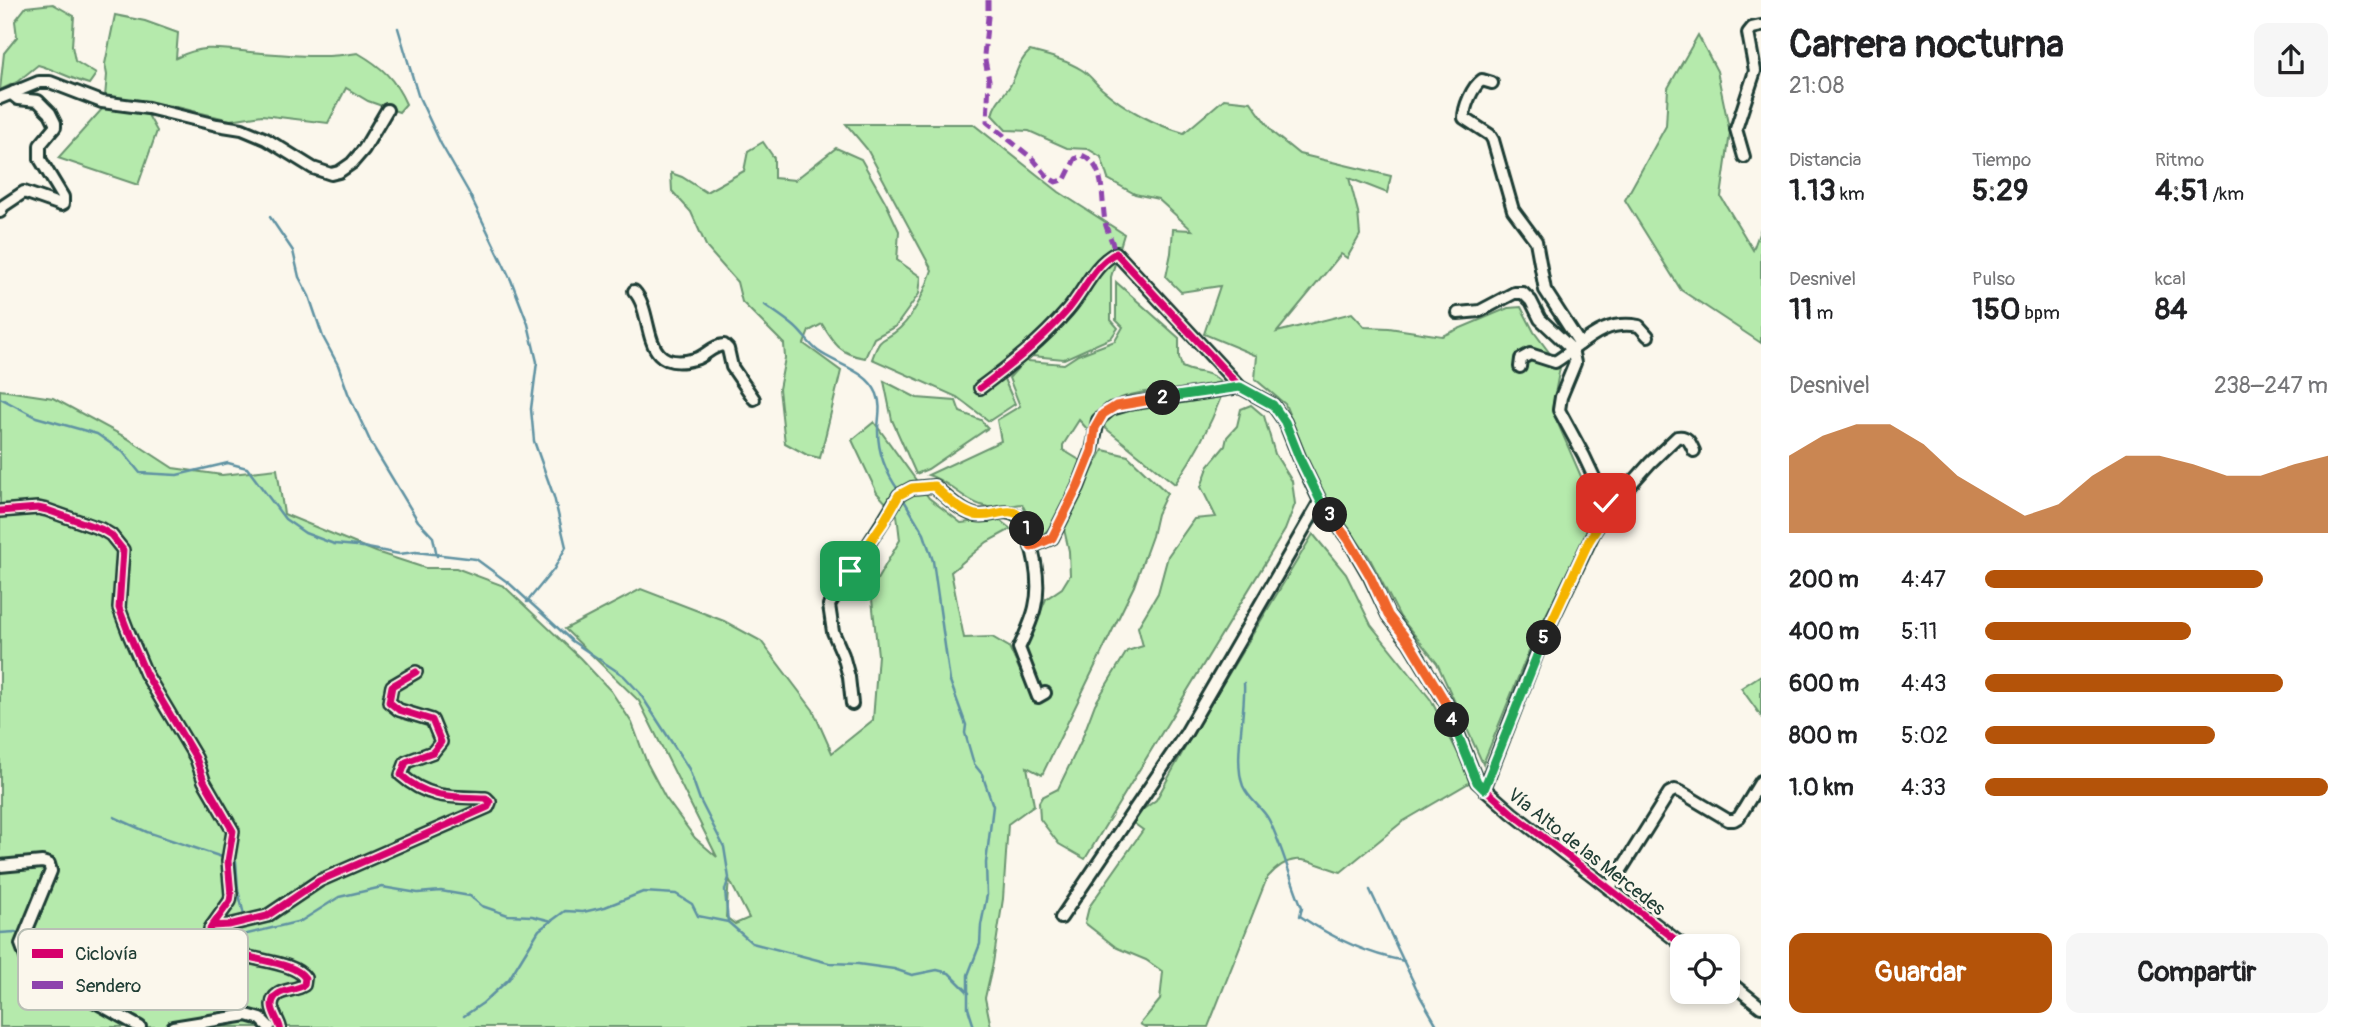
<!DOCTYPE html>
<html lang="es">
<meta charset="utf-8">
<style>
:root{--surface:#fff;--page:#f6f6f6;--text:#202124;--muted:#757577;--accent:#b45309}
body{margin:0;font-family:Pangolin,sans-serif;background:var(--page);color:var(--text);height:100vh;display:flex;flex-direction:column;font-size:26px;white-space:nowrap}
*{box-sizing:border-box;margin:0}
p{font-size:23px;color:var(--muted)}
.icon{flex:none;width:38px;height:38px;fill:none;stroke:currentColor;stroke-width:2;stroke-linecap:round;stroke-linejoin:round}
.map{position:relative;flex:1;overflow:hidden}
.sheet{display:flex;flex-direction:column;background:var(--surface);width:595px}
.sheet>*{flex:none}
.buttons{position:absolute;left:1670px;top:934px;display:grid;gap:14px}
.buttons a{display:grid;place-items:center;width:70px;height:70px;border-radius:14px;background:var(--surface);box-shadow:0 4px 10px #0003;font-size:35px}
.pin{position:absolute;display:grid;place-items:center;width:60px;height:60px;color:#fff;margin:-30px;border-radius:14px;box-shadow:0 4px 10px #0006}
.km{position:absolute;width:35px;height:35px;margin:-18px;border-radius:50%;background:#222;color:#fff;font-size:19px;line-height:35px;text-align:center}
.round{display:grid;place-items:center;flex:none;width:74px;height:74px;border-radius:14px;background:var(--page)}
.overview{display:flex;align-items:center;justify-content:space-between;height:119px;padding:0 28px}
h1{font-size:38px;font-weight:700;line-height:52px}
.stats{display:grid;grid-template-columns:repeat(3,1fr);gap:10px;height:119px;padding:7px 28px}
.stats div{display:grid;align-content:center}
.stats b{font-size:30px;font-weight:700}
.stats small{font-size:19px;font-weight:400}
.stats p{font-size:19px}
.chart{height:196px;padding:14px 28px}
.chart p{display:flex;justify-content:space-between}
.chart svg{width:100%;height:126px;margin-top:7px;fill:var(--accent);opacity:.7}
.action{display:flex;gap:14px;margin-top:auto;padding:14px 28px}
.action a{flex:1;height:80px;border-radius:14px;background:var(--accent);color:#fff;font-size:28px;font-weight:700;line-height:80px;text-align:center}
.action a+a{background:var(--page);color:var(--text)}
ul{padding:0 28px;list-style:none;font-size:23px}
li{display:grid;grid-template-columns:112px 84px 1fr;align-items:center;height:52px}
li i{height:18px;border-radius:9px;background:var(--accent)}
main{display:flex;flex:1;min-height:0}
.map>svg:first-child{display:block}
.green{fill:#b5eaac;stroke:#6a9470;stroke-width:2;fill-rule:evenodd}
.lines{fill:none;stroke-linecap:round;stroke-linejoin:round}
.stream{stroke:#5f92a2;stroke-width:2.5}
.minor-casing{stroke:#1f3d34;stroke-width:16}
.minor{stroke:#fbf7ec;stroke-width:10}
.quiet{stroke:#8e44ad;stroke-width:5;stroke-dasharray:10 5;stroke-linecap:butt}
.cycleway-casing{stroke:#fbf7ec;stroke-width:11}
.cycleway{stroke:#d6006c;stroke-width:7}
.split-1-casing{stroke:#fff;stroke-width:14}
.split-2-casing{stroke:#fff;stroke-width:14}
.split-3-casing{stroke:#fff;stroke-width:14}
.split-4-casing{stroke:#fff;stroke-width:14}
.split-5-casing{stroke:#fff;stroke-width:14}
.split-6-casing{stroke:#fff;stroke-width:14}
.split-1{stroke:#f5b400;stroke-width:9}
.split-2{stroke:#f0652b;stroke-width:9}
.split-3{stroke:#22a559;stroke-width:9}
.split-4{stroke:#f0652b;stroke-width:9}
.split-5{stroke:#22a559;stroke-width:9}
.split-6{stroke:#f5b400;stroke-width:9}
.labels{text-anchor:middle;stroke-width:6;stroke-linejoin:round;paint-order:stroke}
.street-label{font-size:19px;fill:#1f3d34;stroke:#fbf7ec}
.key{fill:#fbf7ec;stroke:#b9bfb5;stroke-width:2}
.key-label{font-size:19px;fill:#1f3d34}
</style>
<main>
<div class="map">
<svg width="1761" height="1027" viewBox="0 0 1761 1027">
<rect width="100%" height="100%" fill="#fbf7ec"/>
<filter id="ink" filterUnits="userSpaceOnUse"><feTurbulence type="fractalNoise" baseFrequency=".0143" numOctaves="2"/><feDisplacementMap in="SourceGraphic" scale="14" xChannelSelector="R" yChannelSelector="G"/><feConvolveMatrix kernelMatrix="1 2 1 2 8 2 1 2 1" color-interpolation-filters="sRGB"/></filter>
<g filter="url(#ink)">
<!-- green -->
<g class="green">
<path d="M53,4L74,16L72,46L75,61L96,74L89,84C71,79 56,70 38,65L17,82L0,90L4,53L17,37L15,21L26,7Z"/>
<path d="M115,15L145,21L178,33L176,58C204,44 220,49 250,52C285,55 324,59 358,53C382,67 395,79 406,104L399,112L368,101L346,88L328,123L262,115L230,120L173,106L105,97L107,75L105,64Z"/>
<path d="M1698,35L1717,71L1730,133L1721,197L1753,250L1761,228V343L1681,290L1625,200L1666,126L1668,88Z"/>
<path d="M1030,51C1049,56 1066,60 1082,70C1090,75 1095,83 1102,89C1125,109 1155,125 1184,133L1224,99L1251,102L1273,133L1299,154L1391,176L1387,193L1349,178L1358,212L1360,235L1347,258L1341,254L1277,332L1352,313L1365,327L1389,328L1442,336L1508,308L1521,307L1534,332L1560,367L1552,410L1597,513L1533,641L1483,764L1437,663L1400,617L1369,557L1328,500L1309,463L1285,404L1255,379L1257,356L1204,334L1220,286L1181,292L1166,277L1171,253L1173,229L1192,230L1158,199L1135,194L1108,179L1101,157L1088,149L1067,148L1029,131L1006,130L992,115C995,102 1003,96 1010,86C1018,72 1017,63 1030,51Z"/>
<path d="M103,108L148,115L157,131L138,185L58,158Z"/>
<path d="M846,124H973L1059,192L1124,234L1111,277V320L1118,328L1111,338L1064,359L1032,356L1027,361L1064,364L1078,355L1115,341L1123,327L1116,320V282L1179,338V357L1182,367C1197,375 1208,369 1221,382L1161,395L1159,390C1122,396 1109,396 1088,430L1079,420L1063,445V450L1081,461C1074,482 1060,526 1039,537L1022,504C1012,505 998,509 988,507C965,503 950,481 928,475L1001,441L997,420L1020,406L1009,378L1018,368L1004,379L1015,404L989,421L957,397L872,359C882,332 883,344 900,328C916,313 925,290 932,270L867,149Z"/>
<path d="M763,142L774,158V178L795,180L836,148L861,159L886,203L899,231L897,260L921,277L919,294L896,326L874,338L865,358C840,354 834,344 822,324L809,331L804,344L841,371L820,458L807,455L785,443L779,389L785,358L784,344L742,302L737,282L707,248L691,212L672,191L671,173L682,177L706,192L744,171L748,151Z"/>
<path d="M884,381L917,398L956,401L960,412L981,420L988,428L928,469L916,474L892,420Z"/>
<path d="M0,390L53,398L127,438L173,468L222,475L277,469L284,514L376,552L425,568H456L504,586L580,658L611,691L632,723L647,763L665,797L695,838L717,857L639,701L565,629L641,589L724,621L761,641L813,710L832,753L873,720L878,655L871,590L900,540L897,515L877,493L852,440L874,422L929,498L961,523L998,519L1011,529L987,542L951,572L964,638L992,637L1009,647L1035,703L1047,696L1037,680L1025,648L1046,599L1062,588L1070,575L1069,551L1063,525L1103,450L1128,456L1167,493L1157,514L1152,536L1134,586L1042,775L1027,767L1034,805L1008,824L1003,899L993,963L985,998L991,1027H0ZM729,879L749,918L735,924L726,917Z"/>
<path d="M1221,397C1209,429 1194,456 1175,484L1104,427L1107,419L1122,409Z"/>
<path d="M1251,405L1264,416L1275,454L1292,481L1295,504L1285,530L1085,859L1059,844L1040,819L1039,802L1042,797L1058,789L1081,741L1095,704L1127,651L1143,646L1138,627L1158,593L1168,556L1194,519L1216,517L1201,487L1209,465L1225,446L1227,437L1237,426L1241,409Z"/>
<path d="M1313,534L1346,574L1371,625L1431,700L1472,781L1402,822L1341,872C1308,862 1293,848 1267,878L1208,1027H1145L1140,1024L1160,1000L1163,972L1146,960L1117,948L1085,923L1089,907L1143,830L1132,822L1138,813L1156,800L1196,728Z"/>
<path d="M1761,675V716L1741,688Z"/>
</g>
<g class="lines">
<!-- stream -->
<g class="stream">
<path d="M398,28L418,95L441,144L468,191L511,280L528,324L537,362L531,409L534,441L554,497L566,547L554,569L527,602"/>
<path d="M270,217L293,251L299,277L309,296L323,337L338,365L348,393L371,443L418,521L433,537L437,556"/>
<path d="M765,305C775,312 786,319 795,327C803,334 809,344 818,351C837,365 867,370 877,394C882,407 878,418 878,431C878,454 886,473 899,491"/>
<path d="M0,398L36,417L97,434L123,452L140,473L177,475L228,463L247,468L285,519L305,533L334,544L357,546L399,554L416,552L476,559L510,584L572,641L624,676L639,692L689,769L700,800L724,847L729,878L725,890L728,922L752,943L829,963L858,964L894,969L912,975L937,970L949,973L969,993"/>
<path d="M902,497L924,534L933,561L950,681L966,725L965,733L974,764L982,774L993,806L986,863L987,895L981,925L980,944L968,975V1008L974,1027"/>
<path d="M1244,683C1246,713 1233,759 1243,786C1249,800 1263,808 1269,820C1283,848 1290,879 1302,907L1300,916C1331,937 1368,954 1404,961"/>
<path d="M114,817L147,832L222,857"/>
<path d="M236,861L238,890L244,915"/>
<path d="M1370,890L1420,996L1438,1027"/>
<path d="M0,933L15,932L20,934"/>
<path d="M26,937L105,965L141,957L150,948L164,943L208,939"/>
<path d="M215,937L243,935L301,921L339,897L382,887L418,893L441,891L470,896L482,906L508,915L532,916L552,921"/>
<path d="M464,1016L483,1003L509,979L539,930L565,911L583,912L605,907L643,892L676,894L692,904L698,916L728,922"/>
</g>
<defs>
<g id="minor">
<path d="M1492,83L1482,80C1472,87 1464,107 1464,118L1490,135L1493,140L1513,210L1536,241L1545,290L1580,344"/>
<path d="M0,98L39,82H50L102,102L148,108L217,125L242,129L266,139L313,168L331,174L339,172L352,163L364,149L387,110"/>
<path d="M1744,157L1736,129L1755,71L1748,33L1752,28L1761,26"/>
<path d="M0,212L3,206L24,192L61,205L63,204V197L40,159V145L55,127V123L50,113L38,101L18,99L13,95L14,92"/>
<path d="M634,291C656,314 638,375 695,359C706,356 711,346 724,345L728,349L732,367L754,399"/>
<path d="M1458,313L1480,311L1514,293H1523L1531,301L1540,319L1572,349L1575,363L1561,397L1559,410L1584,456L1609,509"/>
<path d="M1520,367L1521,359L1530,354L1555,362C1584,344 1601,319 1639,326L1648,336"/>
<path d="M980,388C1012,364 1041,341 1067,311C1084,292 1093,265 1116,253L1240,387L1273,405L1285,422L1299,457L1320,501L1348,539L1370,577L1388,615L1409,642L1446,703L1477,782L1512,813L1685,947"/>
<path d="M0,511L38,508L47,510L101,529L111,535L123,550L119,608L129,634L146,674L196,758L204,781L233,831L228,861L231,895L230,901L210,929V939C232,963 291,957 305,978L304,985C294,992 273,988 272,1005C272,1012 278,1020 280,1027"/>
<path d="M1031,547L1052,538L1078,487L1092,451L1098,420L1111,409L1128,404L1240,387"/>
<path d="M852,704L849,677L843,655L833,632L829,605L882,523L899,495L912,488L934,486C944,495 961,512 975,515C997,519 999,504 1023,519C1032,546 1042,578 1035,607C1032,621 1025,635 1019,648L1038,697L1045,693"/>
<path d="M1484,789L1541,643L1594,532L1609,509L1650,463L1677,437C1687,435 1690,442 1694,451"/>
<path d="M0,866L42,862L49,864L51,871L21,944L27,960L40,971L140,1027"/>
<path d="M1609,889L1669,793L1675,790L1681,792L1728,820H1734L1739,817L1761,781"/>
<path d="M1061,918L1186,733L1320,501"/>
<path d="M212,926L229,925L267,916L319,881L488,807L490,802L486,798C452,797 428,799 401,775L406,762L433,752L441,742L432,720L399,710L389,702L392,686L416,672"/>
<path d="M1727,980L1761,1007"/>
<path d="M173,1027L247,1015L261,1019L269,1027"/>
</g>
</defs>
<!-- minor casing -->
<use href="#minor" class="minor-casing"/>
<!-- minor -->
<use href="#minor" class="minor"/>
<!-- quiet -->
<path class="quiet" d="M988,0V17L984,55L989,80L987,122L1033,159L1049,178L1056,182L1065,179L1075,159L1082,155C1108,166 1100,203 1106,226C1109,235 1113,244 1116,253"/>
<defs>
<g id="cycleway">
<path d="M980,388C1012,364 1041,341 1067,311C1084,292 1093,265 1116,253L1240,387L1273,405L1285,422L1299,457L1320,501L1348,539L1370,577L1388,615L1409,642L1446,703L1477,782L1512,813L1685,947"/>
<path d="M0,511L38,508L47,510L101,529L111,535L123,550L119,608L129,634L146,674L196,758L204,781L233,831L228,861L231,895L230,901L210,929V939C232,963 291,957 305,978L304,985C294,992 273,988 272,1005C272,1012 278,1020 280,1027"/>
<path d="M212,926L229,925L267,916L319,881L488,807L490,802L486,798C452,797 428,799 401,775L406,762L433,752L441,742L432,720L399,710L389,702L392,686L416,672"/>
</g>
</defs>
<!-- cycleway casing -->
<use href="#cycleway" class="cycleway-casing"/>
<!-- cycleway -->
<use href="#cycleway" class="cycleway"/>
</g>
</g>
<g class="lines" filter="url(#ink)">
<defs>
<path id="split-1" d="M850,571L883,523L899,495L912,488L934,486C944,496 960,511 975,515C996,520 1016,497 1027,529"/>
<path id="split-2" d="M1027,529L1031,547L1052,538L1078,486L1092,451L1095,428L1103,414L1116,406L1163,398"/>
<path id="split-3" d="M1163,398L1240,387L1273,405L1285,422L1299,457L1320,500L1330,515"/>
<path id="split-4" d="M1330,515L1348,539L1370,576L1388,615L1409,642L1446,703L1452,720"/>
<path id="split-5" d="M1452,720L1477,782L1484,789L1544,638"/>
<path id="split-6" d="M1544,638L1589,541L1609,509L1606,503"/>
</defs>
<!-- split-1 casing -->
<use href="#split-1" class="split-1-casing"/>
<!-- split-2 casing -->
<use href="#split-2" class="split-2-casing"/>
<!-- split-3 casing -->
<use href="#split-3" class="split-3-casing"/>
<!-- split-4 casing -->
<use href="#split-4" class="split-4-casing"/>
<!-- split-5 casing -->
<use href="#split-5" class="split-5-casing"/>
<!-- split-6 casing -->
<use href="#split-6" class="split-6-casing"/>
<!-- split-1 -->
<use href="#split-1" class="split-1"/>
<!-- split-2 -->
<use href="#split-2" class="split-2"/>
<!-- split-3 -->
<use href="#split-3" class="split-3"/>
<!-- split-4 -->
<use href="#split-4" class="split-4"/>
<!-- split-5 -->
<use href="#split-5" class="split-5"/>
<!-- split-6 -->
<use href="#split-6" class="split-6"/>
</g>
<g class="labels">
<!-- street labels -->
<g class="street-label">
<text transform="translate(1587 851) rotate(38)" y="7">Vía Alto de las Mercedes</text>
</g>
</g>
<!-- legend -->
<rect x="18" y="929" width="230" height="81" rx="10" class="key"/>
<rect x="32" y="949" width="31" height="9" fill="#d6006c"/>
<rect x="32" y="981" width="31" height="8" fill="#8e44ad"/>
<g class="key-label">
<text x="75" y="960">Ciclovía</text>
<text x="75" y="992">Sendero</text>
</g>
</svg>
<div class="buttons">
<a><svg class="icon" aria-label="locate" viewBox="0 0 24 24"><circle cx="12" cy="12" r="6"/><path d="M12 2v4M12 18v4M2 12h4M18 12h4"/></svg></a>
</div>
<div class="pin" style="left:850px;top:571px;background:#1e9e55"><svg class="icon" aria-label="arrive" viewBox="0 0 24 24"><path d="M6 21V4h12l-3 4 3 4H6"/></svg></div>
<div class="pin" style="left:1606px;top:503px;background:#d93025"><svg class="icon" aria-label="check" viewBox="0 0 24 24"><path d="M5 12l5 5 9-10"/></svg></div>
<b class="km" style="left:1027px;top:529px">1</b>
<b class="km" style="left:1163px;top:398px">2</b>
<b class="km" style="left:1330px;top:515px">3</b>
<b class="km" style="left:1452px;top:720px">4</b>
<b class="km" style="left:1544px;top:638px">5</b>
</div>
<section class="sheet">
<div class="overview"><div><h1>Carrera nocturna</h1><p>21:08</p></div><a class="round"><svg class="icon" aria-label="share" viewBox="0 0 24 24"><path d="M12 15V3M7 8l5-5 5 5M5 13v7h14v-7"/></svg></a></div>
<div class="stats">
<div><p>Distancia</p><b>1.13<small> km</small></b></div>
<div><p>Tiempo</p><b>5:29</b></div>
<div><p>Ritmo</p><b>4:51<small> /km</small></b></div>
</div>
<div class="stats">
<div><p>Desnivel</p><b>11<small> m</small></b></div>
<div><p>Pulso</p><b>150<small> bpm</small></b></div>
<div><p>kcal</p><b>84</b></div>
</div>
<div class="chart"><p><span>Desnivel</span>238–247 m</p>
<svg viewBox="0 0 160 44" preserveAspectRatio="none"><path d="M0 44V17L10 10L20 6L30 6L40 13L50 24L60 31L70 38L80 34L90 24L100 17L110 17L120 20L130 24L140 24L150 20L160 17V44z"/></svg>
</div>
<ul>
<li><b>200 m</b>4:47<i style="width:81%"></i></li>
<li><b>400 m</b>5:11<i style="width:60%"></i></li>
<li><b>600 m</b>4:43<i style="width:87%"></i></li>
<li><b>800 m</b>5:02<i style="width:67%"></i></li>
<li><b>1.0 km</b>4:33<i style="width:100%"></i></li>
</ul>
<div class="action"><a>Guardar</a><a>Compartir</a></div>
</section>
</main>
